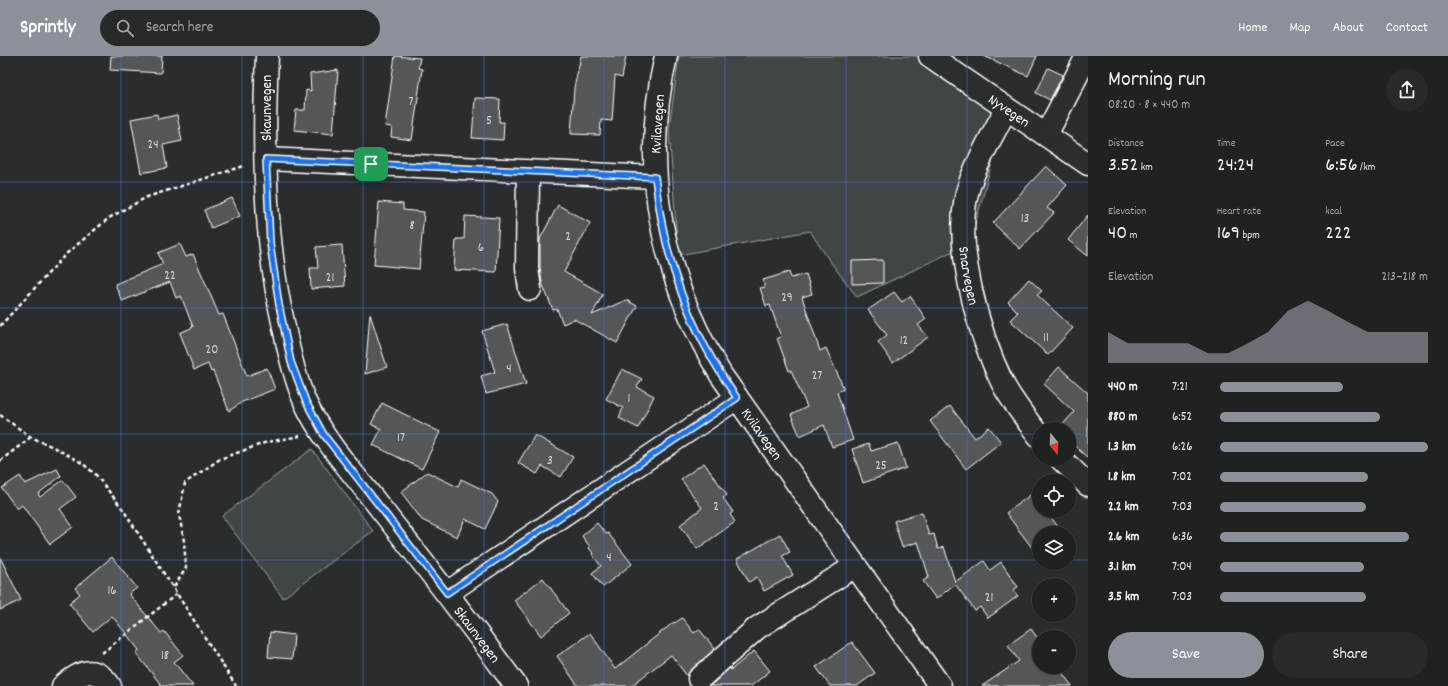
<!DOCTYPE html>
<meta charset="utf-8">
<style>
:root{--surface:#202222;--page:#282a2a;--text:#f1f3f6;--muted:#a2a4a5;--line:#3d3f40;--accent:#8c9099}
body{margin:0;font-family:Dekko,sans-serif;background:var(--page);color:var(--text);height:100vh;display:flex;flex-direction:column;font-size:15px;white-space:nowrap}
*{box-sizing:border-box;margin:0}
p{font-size:13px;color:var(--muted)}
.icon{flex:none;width:22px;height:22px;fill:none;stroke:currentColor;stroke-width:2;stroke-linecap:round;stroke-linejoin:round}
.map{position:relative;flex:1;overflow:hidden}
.sheet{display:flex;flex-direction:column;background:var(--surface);width:360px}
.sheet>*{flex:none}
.needle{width:26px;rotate:162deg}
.tools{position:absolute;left:1032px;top:366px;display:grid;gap:8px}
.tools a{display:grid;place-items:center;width:44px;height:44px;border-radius:50%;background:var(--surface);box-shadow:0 1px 3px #0004,0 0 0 1px var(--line);font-size:20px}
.pin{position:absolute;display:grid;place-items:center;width:34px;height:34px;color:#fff;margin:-17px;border-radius:8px;box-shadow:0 2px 6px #0006}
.round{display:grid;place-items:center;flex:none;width:42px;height:42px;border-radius:21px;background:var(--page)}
.head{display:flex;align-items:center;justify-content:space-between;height:68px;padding:0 20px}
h1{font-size:22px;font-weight:600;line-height:30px}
.stats{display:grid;grid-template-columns:repeat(3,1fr);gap:6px;height:68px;padding:4px 20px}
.stats div{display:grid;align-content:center}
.stats b{font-size:20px;font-weight:600}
.stats small{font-size:11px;font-weight:400}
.stats p{font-size:11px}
.chart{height:112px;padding:8px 20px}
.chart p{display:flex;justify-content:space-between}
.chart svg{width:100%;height:72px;margin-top:4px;fill:var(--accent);opacity:.7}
.button{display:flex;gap:8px;margin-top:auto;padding:8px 20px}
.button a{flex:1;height:46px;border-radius:24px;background:var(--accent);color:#fff;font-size:16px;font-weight:600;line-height:46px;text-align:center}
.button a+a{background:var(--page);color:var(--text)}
ul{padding:0 20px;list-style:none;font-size:13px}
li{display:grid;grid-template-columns:64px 48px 1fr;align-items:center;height:30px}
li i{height:10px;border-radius:5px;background:var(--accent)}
header{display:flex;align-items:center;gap:24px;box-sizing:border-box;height:56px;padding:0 20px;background:var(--accent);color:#fff}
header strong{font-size:19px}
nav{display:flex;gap:22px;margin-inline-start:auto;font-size:14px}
.search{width:280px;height:36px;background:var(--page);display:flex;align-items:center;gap:10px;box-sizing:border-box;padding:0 14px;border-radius:22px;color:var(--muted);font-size:15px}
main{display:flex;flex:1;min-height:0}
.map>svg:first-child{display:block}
.green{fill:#414445;stroke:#a0a2a2}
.building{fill:#555758;stroke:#fff}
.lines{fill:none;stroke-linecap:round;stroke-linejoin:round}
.minor-casing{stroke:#fff;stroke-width:25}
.path{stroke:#fff;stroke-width:2.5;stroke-dasharray:4 3;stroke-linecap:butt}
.minor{stroke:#2a2d2e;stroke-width:22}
.route-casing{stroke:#fff;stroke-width:8}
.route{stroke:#1a73e8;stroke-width:5}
.grid{fill:none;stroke:#4a71e0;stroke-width:1;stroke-opacity:0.55}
.labels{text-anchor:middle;stroke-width:3;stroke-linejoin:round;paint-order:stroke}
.number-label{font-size:13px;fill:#d4d5d5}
.street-label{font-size:15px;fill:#fff;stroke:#2a2d2e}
</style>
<header>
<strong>Sprintly</strong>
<div class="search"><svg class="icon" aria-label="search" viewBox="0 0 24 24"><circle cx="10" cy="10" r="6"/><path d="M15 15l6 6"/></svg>Search here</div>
<nav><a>Home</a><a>Map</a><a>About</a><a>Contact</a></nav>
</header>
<main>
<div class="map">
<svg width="1088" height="630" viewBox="0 0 1088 630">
<rect width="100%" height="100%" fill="#2a2d2e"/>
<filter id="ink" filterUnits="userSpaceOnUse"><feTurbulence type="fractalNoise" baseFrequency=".025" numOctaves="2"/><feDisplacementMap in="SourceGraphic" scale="8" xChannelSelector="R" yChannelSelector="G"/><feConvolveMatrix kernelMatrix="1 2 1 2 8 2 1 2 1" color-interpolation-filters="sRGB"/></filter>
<g filter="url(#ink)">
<!-- green -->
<g class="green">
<path d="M679,0H937L1009,58L1002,70L970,187L857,241L829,204L810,175L678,199L669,73Z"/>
<path d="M312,393L373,475L283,542L222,460Z"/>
</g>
<!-- building -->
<g class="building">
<path d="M111,0H162L161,17L110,14Z"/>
<path d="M395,0L420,2L418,12L422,13L412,84L391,81L392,71L385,70Z"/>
<path d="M581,0H626L622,22L615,20L612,65L601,64L600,79L571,78L574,32Z"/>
<path d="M984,0H1037L1028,20Z"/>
<path d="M1048,12L1063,19L1050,44L1036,37Z"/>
<path d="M338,14L333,78L294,74L296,54H305L306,34L311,35L310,18Z"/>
<path d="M475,42L500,43L499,66H504L503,84L472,82Z"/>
<path d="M157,58L158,63L177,59L182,85L163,89L167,112L141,117L131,63Z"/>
<path d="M1046,110L1067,129L1047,152L1054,157L1020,193L993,167Z"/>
<path d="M232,142L240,160L211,172L204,154Z"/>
<path d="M379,146L403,148V154L424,156L419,213L374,209Z"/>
<path d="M558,149L590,167L564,216L603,238L592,259L626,244L637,250L617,287L574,263L563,268L557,253L553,254L542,227L540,211V183Z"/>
<path d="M1088,159V200L1068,184Z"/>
<path d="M465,160L499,162L496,216L454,214L456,183H464Z"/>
<path d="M180,188L186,201L193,198L219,259L223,258L247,320L267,312L275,333L242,346L229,355L213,315L211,316L208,308L194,314L180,277L193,271L181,240L176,242L170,226L122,245L115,228L163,208L158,197Z"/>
<path d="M342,189L345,230L311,233L310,212H318L316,191Z"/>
<path d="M883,204V227L852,228V205Z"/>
<path d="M789,216L791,222L806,218L812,238L802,241L820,295L826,292L844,333L837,336L853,384L832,391L824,369L800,380L791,359L807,351L791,314L789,315L777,282L781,281L770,249L766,250L760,232L765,231L763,224Z"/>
<path d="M1029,223L1042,235L1037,239L1073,272L1048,299L1010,264L1018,256L1008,246Z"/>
<path d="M894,236L902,246L910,240L926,263L918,269L928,281L893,307L878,286L887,279L868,254Z"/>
<path d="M370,258L387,311L365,318Z"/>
<path d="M507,268L526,328L486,338L481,320L495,316L482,275Z"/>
<path d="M1059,311L1088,337V402L1069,385V373H1059L1074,356L1044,328Z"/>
<path d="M622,313L642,323L637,331L654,340L638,372L619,362L623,352L606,343Z"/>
<path d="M382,347L440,376L422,413L373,389L381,373L371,368Z"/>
<path d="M950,350L975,382L989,371L1001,386L966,413L930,365Z"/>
<path d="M535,379L573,401L561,421L542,410L537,418L518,407Z"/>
<path d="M898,387L906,412L863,427L852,393L869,388L871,395Z"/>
<path d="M704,407L727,439L723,442L733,456L730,458L735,466L697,493L680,469L702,452L681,423Z"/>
<path d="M57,413L61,420L38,438L40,441L63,424L76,441L60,453L73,471L50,488L22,449L17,453L2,432L20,420L25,428Z"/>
<path d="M427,416L458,431L461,423L492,438L498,446L485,473L465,463L457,481L422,464L401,436Z"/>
<path d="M1033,437L1039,445V455H1046L1063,477H1039V501L1006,457Z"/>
<path d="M922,456L929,479L934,478L938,493L944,491L955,526L984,505L990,514L1001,506L1018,531L1013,534L1018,540L988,562L980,551L975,555L955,528L936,543L923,525L929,521L918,486L902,491L894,465Z"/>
<path d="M597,467L606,478L608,477L632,508L603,531L592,517L601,510L592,498L593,497L589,492L590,491L582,480Z"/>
<path d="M780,478L790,496L782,500L793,519L764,535L757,521L749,526L737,503Z"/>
<path d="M0,501L21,544L0,554Z"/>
<path d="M112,501L137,532L129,538L161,577L164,575L183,599L174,606L193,630H162L136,597L139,594L112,560L93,576L69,547L80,538L75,532Z"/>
<path d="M543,522L569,557L541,580L514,544Z"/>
<path d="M682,562L694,577L699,573L715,593L691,614L687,620L671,599L631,630H578L557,600L590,577L615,613L674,566L675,567Z"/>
<path d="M1031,573L1039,584V611H1058L1072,630H982L1019,605L1008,589Z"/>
<path d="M270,576L294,579L292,603L268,601Z"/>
<path d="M852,586L875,617L857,630H830L816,611Z"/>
<path d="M754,595L770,615L751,630H710L730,612L731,614Z"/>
</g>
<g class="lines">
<defs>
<g id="minor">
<path id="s1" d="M267,0C263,90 264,183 284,271C289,297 295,322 305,346C323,385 355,419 381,453C427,511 472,570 516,630"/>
<path id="s2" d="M666,0C640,113 661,220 721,319L940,630"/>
<path id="s3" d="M930,0L1088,108"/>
<path id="s4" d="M1006,53C994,77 979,101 970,127C950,181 979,280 1004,330C1014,348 1027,364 1039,380"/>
<path d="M1046,79L1087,0"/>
<path d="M266,103L655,121"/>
<path d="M528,116L527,212L530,233"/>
<path d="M1061,403L1088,429"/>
<path d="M447,537L737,342"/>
<path d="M699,623L757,572L855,510"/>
<path d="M63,630C81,616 94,608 110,630"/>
</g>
</defs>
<!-- minor casing -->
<use href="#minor" class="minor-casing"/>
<!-- path -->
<g class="path">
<path d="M0,270L66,198L109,162L147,141L244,110"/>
<path d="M0,359L31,381L53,391L82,407L96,419L122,452L236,630"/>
<path d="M0,405L31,381"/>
<path d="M174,531L186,512L184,485L179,458L185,427L220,403L267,386L300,380"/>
<path d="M102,597L178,537"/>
</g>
<!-- minor -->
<use href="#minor" class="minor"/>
</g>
</g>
<g class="lines" filter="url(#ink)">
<defs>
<path id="route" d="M266,103L655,121C664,204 689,274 737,342L447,537L324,379L306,346L291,306L279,249L270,187Z"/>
</defs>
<!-- route casing -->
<use href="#route" class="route-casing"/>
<!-- route -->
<use href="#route" class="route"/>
</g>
<!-- grid -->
<path class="grid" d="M121,0V630M242,0V630M363,0V630M484,0V630M604,0V630M725,0V630M846,0V630M967,0V630M0,126H1088M0,252H1088M0,378H1039M1069,378H1088M0,504H1039M1069,504H1088"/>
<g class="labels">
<!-- number labels -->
<g class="number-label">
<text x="411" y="49">7</text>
<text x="489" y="68">5</text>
<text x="153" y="92">24</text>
<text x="1025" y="166">13</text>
<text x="412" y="173">8</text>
<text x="568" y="184">2</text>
<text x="481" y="195">6</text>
<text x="170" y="223">22</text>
<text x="330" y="225">21</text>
<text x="787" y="245">29</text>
<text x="1046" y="285">11</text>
<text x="904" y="288">12</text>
<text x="212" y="297">20</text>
<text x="509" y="316">4</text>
<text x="817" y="323">27</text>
<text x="629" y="346">1</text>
<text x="401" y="385">17</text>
<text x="550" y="408">3</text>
<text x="881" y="413">25</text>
<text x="716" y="454">2</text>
<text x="609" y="505">4</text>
<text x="112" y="538">16</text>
<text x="989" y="545">21</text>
<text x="165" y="603">18</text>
</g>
<!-- street labels -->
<g class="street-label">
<text transform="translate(266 52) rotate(-90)" y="5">Skaunvegen</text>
<text dy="5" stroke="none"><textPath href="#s3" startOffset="96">Nyvegen</textPath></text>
<text transform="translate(657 68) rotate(-86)" y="5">Kvilavegen</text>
<text dy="5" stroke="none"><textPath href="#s4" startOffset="176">Snarvegen</textPath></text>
<text dy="5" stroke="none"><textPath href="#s2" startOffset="404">Kvilavegen</textPath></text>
<text dy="5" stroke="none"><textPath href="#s1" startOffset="640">Skaunvegen</textPath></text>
</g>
</g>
</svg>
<div class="tools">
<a><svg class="needle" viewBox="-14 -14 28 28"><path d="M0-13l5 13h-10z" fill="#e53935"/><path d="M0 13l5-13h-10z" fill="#a2a4a5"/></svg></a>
<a><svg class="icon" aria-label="locate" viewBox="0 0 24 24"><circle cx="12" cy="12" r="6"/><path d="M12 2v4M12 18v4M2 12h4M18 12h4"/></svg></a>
<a><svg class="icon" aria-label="layers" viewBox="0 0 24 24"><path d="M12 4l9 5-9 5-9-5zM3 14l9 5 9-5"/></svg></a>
<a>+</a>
<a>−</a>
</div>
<div class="pin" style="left:371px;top:108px;background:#1e9e55"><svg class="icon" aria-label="arrive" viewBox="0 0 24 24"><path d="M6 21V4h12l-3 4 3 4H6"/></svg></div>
</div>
<section class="sheet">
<div class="head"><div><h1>Morning run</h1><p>08:20 · 8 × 440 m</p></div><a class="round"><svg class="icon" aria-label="share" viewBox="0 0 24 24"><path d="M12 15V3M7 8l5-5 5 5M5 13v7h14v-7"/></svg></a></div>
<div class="stats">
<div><p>Distance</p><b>3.52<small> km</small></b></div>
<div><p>Time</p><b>24:24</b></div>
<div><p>Pace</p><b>6:56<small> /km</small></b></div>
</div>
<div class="stats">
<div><p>Elevation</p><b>40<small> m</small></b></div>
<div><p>Heart rate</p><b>169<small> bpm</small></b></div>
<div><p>kcal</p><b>222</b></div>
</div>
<div class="chart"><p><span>Elevation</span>213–218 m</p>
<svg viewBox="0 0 160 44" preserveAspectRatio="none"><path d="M0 44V25L10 32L20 32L30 32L40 32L50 38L60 38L70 32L80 25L90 12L100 6L110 12L120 19L130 25L140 25L150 25L160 25V44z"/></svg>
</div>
<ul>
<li><b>440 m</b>7:21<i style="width:59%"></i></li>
<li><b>880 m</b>6:52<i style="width:77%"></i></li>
<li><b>1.3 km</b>6:26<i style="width:100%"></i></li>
<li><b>1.8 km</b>7:02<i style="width:71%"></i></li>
<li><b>2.2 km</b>7:03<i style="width:70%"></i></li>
<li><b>2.6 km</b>6:36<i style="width:91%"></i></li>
<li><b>3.1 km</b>7:04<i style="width:69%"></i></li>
<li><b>3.5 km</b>7:03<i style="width:70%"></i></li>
</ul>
<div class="button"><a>Save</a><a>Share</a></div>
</section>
</main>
